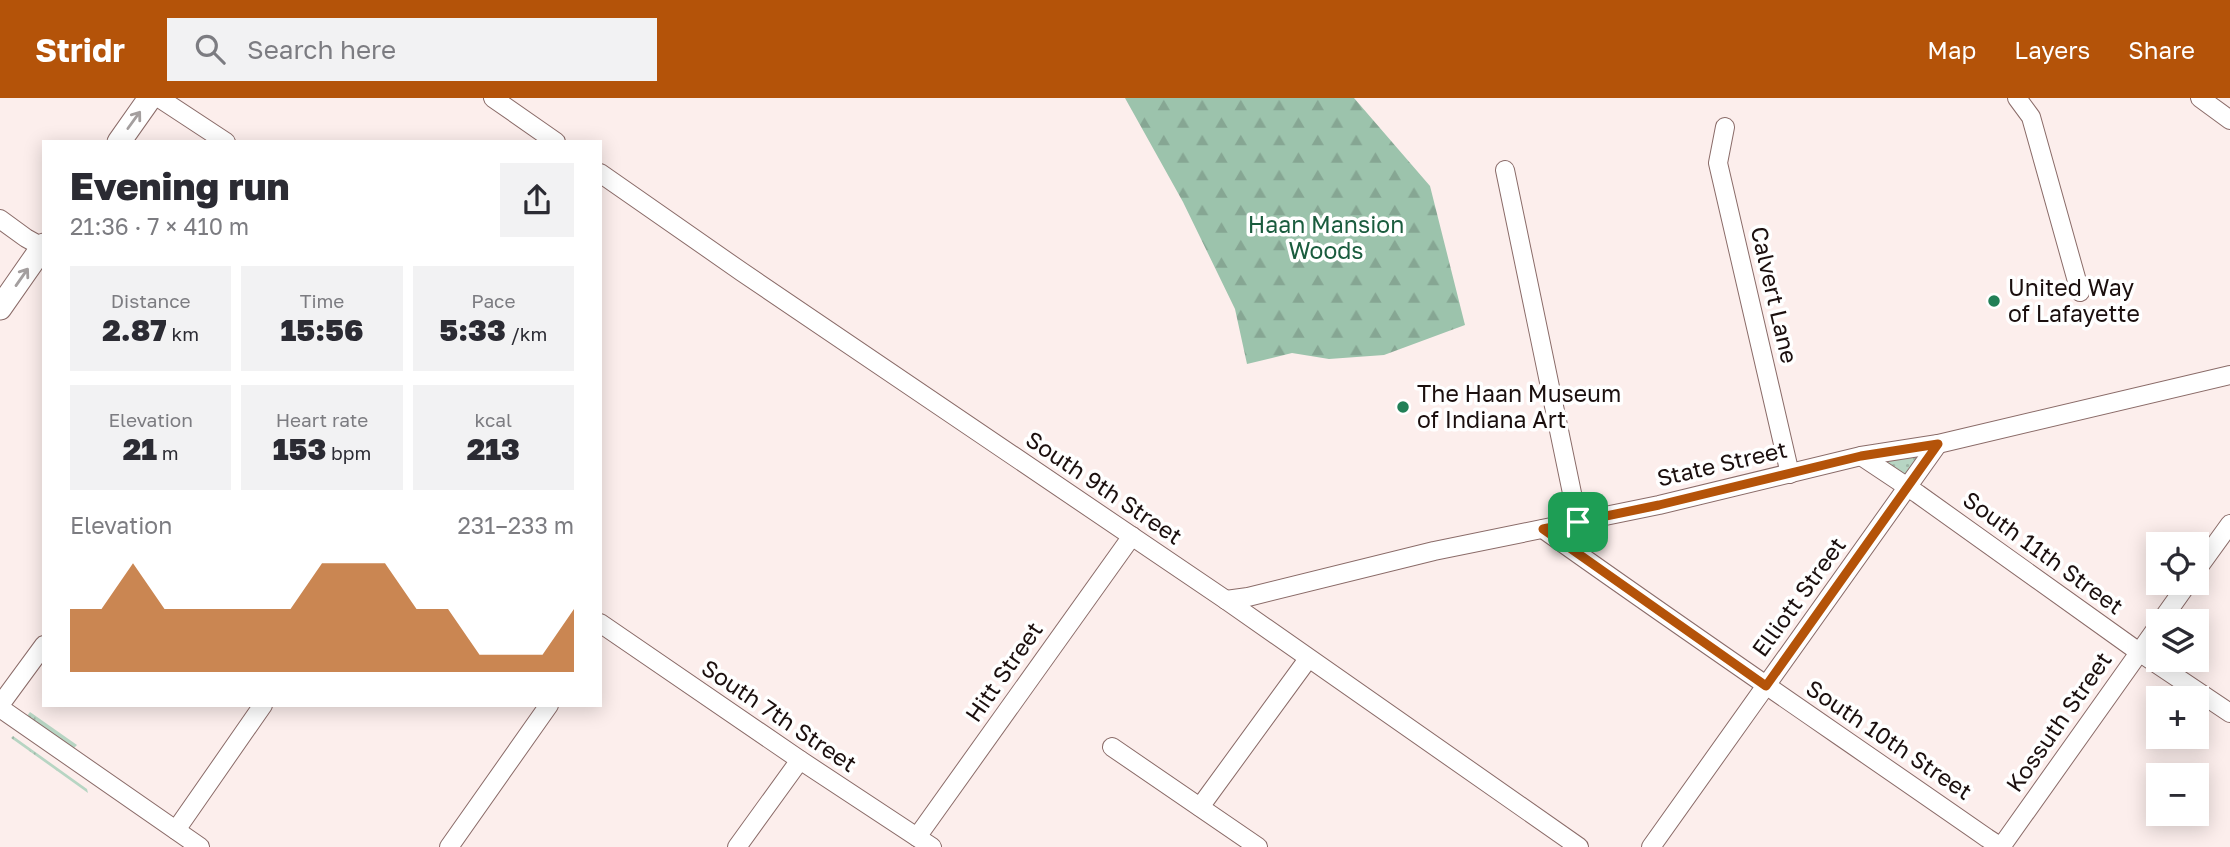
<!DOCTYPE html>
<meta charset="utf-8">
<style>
:root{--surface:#fff;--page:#f2f2f3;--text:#2b2b33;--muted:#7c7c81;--accent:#b45309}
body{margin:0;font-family:"Golos Text",sans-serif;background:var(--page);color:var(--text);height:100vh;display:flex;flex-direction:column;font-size:26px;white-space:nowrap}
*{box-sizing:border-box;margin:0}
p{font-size:23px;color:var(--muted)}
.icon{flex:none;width:38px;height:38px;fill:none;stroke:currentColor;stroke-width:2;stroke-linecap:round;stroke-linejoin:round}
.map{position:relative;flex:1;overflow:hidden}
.side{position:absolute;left:42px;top:42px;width:560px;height:567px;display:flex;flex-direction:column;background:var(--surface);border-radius:0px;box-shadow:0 4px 18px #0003}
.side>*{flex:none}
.tools{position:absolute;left:2146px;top:434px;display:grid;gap:14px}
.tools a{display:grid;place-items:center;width:63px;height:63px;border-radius:0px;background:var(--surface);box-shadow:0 4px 18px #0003;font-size:35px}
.pin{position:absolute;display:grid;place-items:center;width:60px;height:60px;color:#fff;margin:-30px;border-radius:14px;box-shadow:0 4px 10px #0006}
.round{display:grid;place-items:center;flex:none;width:74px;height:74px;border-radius:0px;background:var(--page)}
.summary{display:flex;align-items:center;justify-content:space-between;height:119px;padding:0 28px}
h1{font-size:38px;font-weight:800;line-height:52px}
.stats{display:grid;grid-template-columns:repeat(3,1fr);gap:10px;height:119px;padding:7px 28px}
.stats div{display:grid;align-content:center;border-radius:0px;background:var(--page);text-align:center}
.stats b{font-size:30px;font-weight:800}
.stats small{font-size:19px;font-weight:400}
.stats p{font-size:19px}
.chart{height:196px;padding:14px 28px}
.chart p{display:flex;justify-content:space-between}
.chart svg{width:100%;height:126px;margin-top:7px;fill:var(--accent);opacity:.7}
header{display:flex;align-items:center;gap:42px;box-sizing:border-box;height:98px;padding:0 35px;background:var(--accent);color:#fff}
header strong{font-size:33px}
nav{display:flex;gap:38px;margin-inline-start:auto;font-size:24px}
.search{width:490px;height:63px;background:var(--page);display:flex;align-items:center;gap:18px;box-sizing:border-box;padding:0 24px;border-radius:0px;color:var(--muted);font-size:26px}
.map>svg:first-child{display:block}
.grass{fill:url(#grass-tufts)}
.forest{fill:url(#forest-firs)}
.garden{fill:url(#garden-dots)}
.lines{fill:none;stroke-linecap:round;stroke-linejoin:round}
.minor-casing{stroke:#8a6b68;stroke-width:20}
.major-casing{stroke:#8a6b68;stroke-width:25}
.minor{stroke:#fff;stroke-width:18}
.major{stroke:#fff;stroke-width:23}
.oneway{stroke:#a49f9f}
.route-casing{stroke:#fff;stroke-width:14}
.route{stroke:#b45309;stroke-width:9}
.poi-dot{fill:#217f56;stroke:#fff;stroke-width:2.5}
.labels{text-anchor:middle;stroke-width:7;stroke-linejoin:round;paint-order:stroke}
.park-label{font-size:23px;fill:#1a5c3e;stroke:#fff}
.poi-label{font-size:23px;fill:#1b0f0e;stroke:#fff;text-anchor:start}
.street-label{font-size:23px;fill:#1b0f0e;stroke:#fff}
</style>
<header>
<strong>Stridr</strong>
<div class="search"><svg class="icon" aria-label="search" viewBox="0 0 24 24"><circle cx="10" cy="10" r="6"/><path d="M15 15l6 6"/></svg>Search here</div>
<nav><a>Map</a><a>Layers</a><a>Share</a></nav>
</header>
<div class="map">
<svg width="2230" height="749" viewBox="0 0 2230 749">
<defs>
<pattern id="grass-tufts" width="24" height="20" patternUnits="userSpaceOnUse" patternTransform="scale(1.75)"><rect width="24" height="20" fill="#b7d5c3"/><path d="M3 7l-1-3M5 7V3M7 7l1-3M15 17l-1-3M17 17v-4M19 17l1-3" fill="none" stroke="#9db6a6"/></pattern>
<pattern id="forest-firs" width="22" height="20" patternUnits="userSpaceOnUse" patternTransform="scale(1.75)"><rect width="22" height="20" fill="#9cc3ac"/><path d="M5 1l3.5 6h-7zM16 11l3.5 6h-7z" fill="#86a693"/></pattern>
<pattern id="garden-dots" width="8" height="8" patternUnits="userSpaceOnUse" patternTransform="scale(1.75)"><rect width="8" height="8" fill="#b7d5c3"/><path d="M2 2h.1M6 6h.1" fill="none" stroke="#9db6a6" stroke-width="1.8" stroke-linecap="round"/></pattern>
</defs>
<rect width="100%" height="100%" fill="#fceeec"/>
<!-- grass -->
<g class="grass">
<path d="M30,614L77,647L74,650L27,618Z"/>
<path d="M13,638L87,691L88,695L11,640Z"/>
</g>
<!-- forest -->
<path class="forest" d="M1125,0H1354L1430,88L1465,227L1384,257L1329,261L1292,255L1247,266L1235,211L1183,104Z"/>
<!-- garden -->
<path class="garden" d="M1938,346L1907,388L1861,358Z"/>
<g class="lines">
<defs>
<g id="minor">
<path d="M159,0L226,44"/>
<path d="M493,0L556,44"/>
<path d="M2017,0L2031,19L2080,194"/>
<path d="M2200,0L2230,22"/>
<path d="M1725,29L1718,65L1790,376"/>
<path d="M1505,72L1578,424"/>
<path d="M600,75L742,174L1226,502L1579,749"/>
<path d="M0,121L26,140L44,150"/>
<path d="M1861,358L1918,396L2139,554L2230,615"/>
<path d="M1543,431C1690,536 1839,637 1987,740L2001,749L2158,528"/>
<path d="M2196,473L2230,426"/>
<path d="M1226,502L1248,499L1434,453L1659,407L1861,358L1938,346L2230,277"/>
<path d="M2161,523L2188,485"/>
<path d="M600,525L800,662L932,749"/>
<path d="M0,607L44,547"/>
<path d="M0,610L200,749"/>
<path d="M1112,649L1258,749"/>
<path d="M1200,709L1308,561"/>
<path d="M176,732L263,607"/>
<path d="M917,739L1132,438"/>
<path d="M449,749L549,607"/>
<path d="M737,749L800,662"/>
<path d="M1651,749L1938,346"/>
</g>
<g id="major">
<path d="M119,44L150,0"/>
<path d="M0,210L44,147"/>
</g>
</defs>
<!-- minor casing -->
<use href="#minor" class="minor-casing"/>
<!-- major casing -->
<use href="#major" class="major-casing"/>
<!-- minor -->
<use href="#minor" class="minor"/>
<!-- major -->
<use href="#major" class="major"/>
</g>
<!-- one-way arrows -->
<defs><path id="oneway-shaft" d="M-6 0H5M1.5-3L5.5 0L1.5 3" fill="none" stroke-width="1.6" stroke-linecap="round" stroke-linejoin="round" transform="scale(1.75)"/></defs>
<g class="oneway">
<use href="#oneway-shaft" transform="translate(134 22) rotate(-54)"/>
<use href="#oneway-shaft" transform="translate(22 179) rotate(-55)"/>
</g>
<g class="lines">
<defs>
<path id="route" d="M1938,346L1766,588L1543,431L1659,407L1861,358Z"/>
</defs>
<!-- route casing -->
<use href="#route" class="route-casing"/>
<!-- route -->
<use href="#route" class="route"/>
</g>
<!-- markers -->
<g class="poi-dot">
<circle cx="1994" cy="203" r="7"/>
<circle cx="1403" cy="309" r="7"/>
</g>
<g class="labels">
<!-- park labels -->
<g class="park-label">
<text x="1326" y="135">Haan Mansion<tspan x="1326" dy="26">Woods</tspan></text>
</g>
<!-- poi labels -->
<g class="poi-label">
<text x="2008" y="198">United Way<tspan x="2008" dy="26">of Lafayette</tspan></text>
<text x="1417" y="304">The Haan Museum<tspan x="1417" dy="26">of Indiana Art</tspan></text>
</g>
<!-- street labels -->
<g class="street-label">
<text transform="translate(1774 197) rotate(77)" y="8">Calvert Lane</text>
<text transform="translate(1722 366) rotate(-13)" y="8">State Street</text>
<text transform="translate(1104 390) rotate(34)" y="8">South 9th Street</text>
<text transform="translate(2043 455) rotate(36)" y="8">South 11th Street</text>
<text transform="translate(1799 499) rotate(-54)" y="8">Elliott Street</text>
<text transform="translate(1004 574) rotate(-55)" y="8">Hitt Street</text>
<text transform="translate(779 618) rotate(34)" y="8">South 7th Street</text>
<text transform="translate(2059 624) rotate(-55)" y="8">Kossuth Street</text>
<text transform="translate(1889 642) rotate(34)" y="8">South 10th Street</text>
</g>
</g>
</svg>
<div class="tools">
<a><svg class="icon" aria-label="locate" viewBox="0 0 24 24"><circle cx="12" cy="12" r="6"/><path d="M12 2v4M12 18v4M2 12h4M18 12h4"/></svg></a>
<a><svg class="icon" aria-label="layers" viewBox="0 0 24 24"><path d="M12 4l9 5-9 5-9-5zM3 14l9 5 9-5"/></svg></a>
<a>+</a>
<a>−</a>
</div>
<div class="pin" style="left:1578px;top:424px;background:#1e9e55"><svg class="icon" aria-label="arrive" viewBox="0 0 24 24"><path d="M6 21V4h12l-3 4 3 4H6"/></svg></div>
<section class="side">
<div class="summary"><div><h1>Evening run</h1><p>21:36 · 7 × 410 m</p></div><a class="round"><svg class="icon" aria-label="share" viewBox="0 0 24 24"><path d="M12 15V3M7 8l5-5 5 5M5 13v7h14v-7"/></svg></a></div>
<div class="stats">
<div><p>Distance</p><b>2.87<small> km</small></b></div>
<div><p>Time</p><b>15:56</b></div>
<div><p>Pace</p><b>5:33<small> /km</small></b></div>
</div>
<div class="stats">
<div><p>Elevation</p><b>21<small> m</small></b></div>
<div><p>Heart rate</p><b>153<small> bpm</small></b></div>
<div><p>kcal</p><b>213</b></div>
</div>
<div class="chart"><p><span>Elevation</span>231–233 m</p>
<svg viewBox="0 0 160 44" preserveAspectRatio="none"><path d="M0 44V22L10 22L20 6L30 22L40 22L50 22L60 22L70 22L80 6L90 6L100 6L110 22L120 22L130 38L140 38L150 38L160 22V44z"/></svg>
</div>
</section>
</div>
